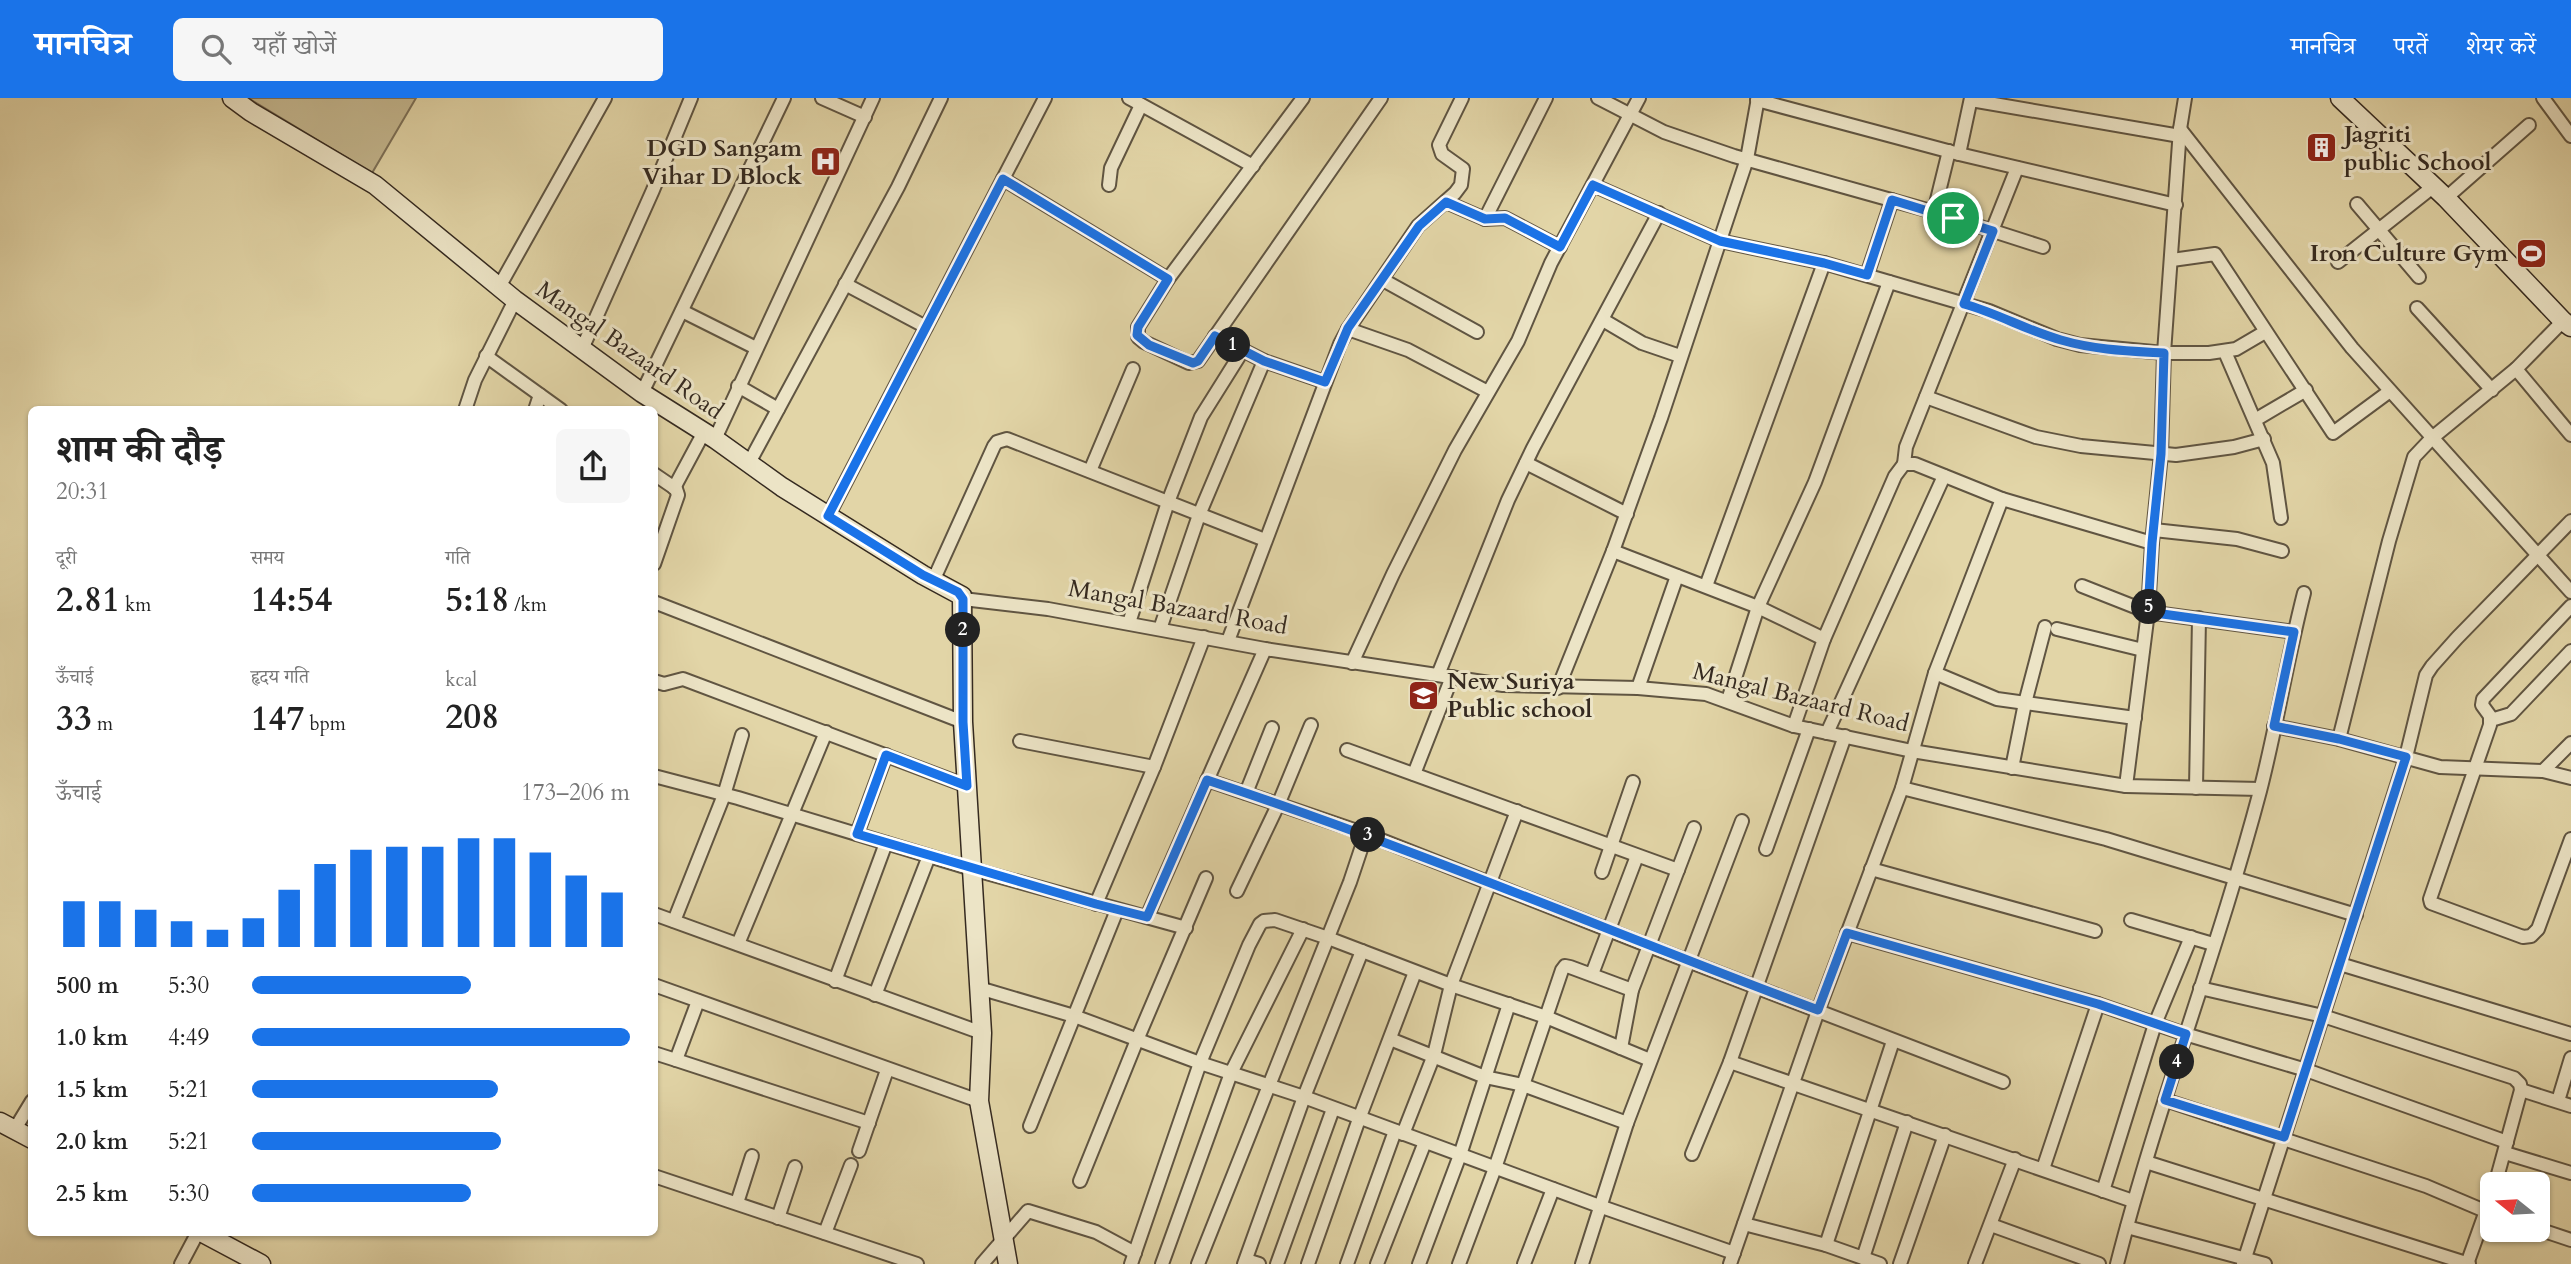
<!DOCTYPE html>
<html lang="hi">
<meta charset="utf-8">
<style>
:root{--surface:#fff;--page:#f6f6f6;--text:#222;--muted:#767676;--accent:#1a73e8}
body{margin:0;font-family:Cardo,"Noto Serif Devanagari",serif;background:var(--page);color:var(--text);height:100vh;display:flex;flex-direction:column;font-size:26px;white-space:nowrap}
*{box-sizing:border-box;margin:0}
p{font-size:23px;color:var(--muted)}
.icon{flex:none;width:38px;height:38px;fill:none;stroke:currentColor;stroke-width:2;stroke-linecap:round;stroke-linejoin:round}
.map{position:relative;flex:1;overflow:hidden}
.panel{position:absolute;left:28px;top:308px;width:630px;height:830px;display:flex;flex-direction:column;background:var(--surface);border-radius:10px;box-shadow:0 2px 5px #0004}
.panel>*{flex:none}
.needle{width:46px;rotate:288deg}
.tools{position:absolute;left:2480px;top:1074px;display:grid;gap:14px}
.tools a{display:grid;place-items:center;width:70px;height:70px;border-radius:10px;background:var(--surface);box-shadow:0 2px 5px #0004;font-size:35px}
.pin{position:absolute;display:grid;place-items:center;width:60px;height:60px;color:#fff;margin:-30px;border:4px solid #fff;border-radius:50%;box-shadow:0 2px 7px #0007}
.km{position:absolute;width:35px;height:35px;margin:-18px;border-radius:50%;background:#222;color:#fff;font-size:19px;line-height:35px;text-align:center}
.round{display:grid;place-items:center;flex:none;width:74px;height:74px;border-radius:10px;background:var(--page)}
.summary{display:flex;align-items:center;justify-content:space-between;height:119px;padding:0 28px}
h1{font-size:38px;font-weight:700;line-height:52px}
.metrics{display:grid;grid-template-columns:repeat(3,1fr);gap:10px;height:119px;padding:7px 28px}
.metrics div{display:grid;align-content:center}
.metrics b{font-size:35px;font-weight:700}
.metrics small{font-size:19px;font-weight:400}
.metrics p{font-size:19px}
.chart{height:196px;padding:14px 28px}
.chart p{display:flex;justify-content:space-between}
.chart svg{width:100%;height:126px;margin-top:7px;stroke:var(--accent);stroke-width:6}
ul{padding:0 28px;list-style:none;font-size:23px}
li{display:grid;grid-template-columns:112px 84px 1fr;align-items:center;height:52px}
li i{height:18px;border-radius:9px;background:var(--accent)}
header{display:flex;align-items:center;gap:42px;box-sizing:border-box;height:98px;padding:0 35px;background:var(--accent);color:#fff}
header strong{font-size:33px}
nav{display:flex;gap:38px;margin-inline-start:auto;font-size:24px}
.search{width:490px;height:63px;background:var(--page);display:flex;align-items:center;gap:18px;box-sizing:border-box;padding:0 24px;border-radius:10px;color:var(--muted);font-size:26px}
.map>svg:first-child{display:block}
.green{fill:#c5b890;stroke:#7d7158;stroke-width:2}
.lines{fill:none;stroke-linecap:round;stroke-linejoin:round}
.street-casing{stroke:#605542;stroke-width:16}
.secondary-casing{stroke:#352a20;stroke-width:21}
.street{stroke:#ece4c6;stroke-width:12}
.secondary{stroke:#ece4c6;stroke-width:18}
.route-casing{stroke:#fff;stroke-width:14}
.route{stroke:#1a73e8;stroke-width:9}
.labels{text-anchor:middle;stroke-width:6;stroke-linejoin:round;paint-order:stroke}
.poi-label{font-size:24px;font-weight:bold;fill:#352a20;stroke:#ece4c6;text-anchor:start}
.street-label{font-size:24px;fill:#352a20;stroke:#ece4c6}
</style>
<header>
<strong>मानचित्र</strong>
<div class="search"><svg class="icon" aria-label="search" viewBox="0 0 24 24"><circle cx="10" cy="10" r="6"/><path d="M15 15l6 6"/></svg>यहाँ खोजें</div>
<nav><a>मानचित्र</a><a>परतें</a><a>शेयर करें</a></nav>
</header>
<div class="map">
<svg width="2571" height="1166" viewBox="0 0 2571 1166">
<rect width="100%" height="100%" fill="#e2d5a7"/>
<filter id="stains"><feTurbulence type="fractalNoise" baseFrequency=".00286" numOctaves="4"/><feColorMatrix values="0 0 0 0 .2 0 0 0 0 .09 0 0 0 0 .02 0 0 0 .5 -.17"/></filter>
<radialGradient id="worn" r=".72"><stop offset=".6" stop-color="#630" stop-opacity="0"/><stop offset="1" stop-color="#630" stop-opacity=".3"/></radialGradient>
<!-- green -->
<path class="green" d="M248,0H416L372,75Z"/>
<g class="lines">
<defs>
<g id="street">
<path d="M822,0L865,19"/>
<path d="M1129,0L1253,68"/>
<path d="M1303,0L1168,181L1138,229V239L1144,244L1189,265L1198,263L1381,0"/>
<path d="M1598,0L1664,34L1734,58L1934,114L2043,149"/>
<path d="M2543,0L2571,38"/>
<path d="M1757,2L1959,56L2176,107"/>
<path d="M1971,2L2180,38"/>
<path d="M2180,31L2352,250L2571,494"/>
<path d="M1959,56L1971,0"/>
<path d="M1003,81L1168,181"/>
<path d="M1109,87L1111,70L1141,7"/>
<path d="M1593,87L1720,143L1824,165L1989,213L2057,241L2080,247L2164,255H2209L2236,251L2265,234"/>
<path d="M2446,100L2529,27"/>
<path d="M1446,104L1485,121L1546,0"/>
<path d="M2357,106L2419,179"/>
<path d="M1934,114L1949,53"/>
<path d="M1485,121L1505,120L1560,149"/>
<path d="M2172,162L2215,156L2333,335L2390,293"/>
<path d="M2338,164L2434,88"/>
<path d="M1867,177L1892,102"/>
<path d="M1383,182L1477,234"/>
<path d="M845,186L926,229"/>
<path d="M499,189L605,0"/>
<path d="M2417,210L2492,292"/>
<path d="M682,213L756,250"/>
<path d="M1603,222L1642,245L1680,258"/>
<path d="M1348,231L1408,252L1488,294"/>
<path d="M582,251L653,92L691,0"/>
<path d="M2225,254L2273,365L2281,420"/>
<path d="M486,258L561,312"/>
<path d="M1264,263L1325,284"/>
<path d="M2516,271L2571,337"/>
<path d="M738,288L778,311"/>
<path d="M642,295L784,0"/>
<path d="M1926,299L2036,339L2081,348L2176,357L2234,349L2264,341"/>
<path d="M465,312L475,282L515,202"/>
<path d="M535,312L540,297"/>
<path d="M2255,322L2306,292"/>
<path d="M715,341L873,0"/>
<path d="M749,365L898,89L941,0"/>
<path d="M1526,365L1627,416"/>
<path d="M1904,366L1906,349L2017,70"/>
<path d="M1090,373L1133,271"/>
<path d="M654,376L676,391L678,397L654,466"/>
<path d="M674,390L704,334"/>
<path d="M828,418L1045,0"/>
<path d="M2154,432L2237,441L2282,453"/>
<path d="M1613,453L1758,509L1824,541"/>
<path d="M933,483L994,348L997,344L1007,341L1265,442"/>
<path d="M1706,488L1824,165"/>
<path d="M2082,488L2148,514L2294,534"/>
<path d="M963,501L1048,511L1265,551L1503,587L1638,590L1706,596L1794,628L1912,653L2126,688L2260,691"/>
<path d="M654,504L963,624"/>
<path d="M2571,508L2483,601L2482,607L2490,618V627L2430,801L2431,805L2523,839L2531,838L2538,831L2571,741"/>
<path d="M1129,525L1168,404L1201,319L1243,252"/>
<path d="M1160,531L1199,417L1264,263L1215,238"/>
<path d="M2057,531L2143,552"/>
<path d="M1228,543L1340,246L1348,231L1418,128L1455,95L1461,87L1463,71L1442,56L1439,47L1462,0"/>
<path d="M1352,565L1393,476L1455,352L1518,243L1551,165L1639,0"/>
<path d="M1935,575L1997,601L2135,620"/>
<path d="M1438,577L1508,402L1533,350L1659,115"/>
<path d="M654,583L664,586L683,581L967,688"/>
<path d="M1558,590L1613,453L1661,320L1747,61L1758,0"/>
<path d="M1638,590L1677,478"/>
<path d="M1728,602L1758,509L1815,384L1889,184"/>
<path d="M2491,622L2511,616L2571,553"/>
<path d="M1794,628L1824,541L1895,378L1904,366H1915L2002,401L2152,445"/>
<path d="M2274,628L2339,641L2440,669L2543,673L2571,680"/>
<path d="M1827,635L1944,378"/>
<path d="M2339,641L2389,443L2414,359L2432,340L2516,271L2563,223"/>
<path d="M1020,643L1154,669"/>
<path d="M1347,652L1678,772"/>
<path d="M2012,670L2025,605L2045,529"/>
<path d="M2543,673L2571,645"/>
<path d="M1414,676L1452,579"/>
<path d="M654,678L738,700L972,771L1186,830"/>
<path d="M1207,682L1366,736L1649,848L2003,984"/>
<path d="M2126,688L2148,514L2152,445L2161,356L2164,255L2180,31L2185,0"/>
<path d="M1902,690L2106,741L2356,817"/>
<path d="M2196,690L2199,520"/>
<path d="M1246,695L1272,630"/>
<path d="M857,736L886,657"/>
<path d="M1766,751L1809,631"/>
<path d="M1871,771L2095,833"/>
<path d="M1602,774L1633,684"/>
<path d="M1237,793L1278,707L1311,627"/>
<path d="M1096,806L1154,669L1204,539"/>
<path d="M654,816L982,935"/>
<path d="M1147,819L1265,551"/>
<path d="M2131,822L2213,846"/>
<path d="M674,823L724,697L742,637"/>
<path d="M1847,835L2098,906L2185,936L2306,972L2507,1044"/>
<path d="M738,846L826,634"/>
<path d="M2340,866L2571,936"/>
<path d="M1592,876L1637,758"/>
<path d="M835,883L886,745"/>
<path d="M654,887L979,1003"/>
<path d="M979,890L1074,918L1200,965L1304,999L1602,1109L1734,1155"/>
<path d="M2200,890L2323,918L2514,980L2520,986L2521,992L2495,1087"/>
<path d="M875,897L929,758"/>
<path d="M698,903L676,962L869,1025"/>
<path d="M1390,941L1485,979L1523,987L1627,1025"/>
<path d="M1621,950L1632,892L1694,730"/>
<path d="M654,955L676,962"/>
<path d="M1730,964L2133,1103"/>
<path d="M2521,992L2571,1008"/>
<path d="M2165,1002L2426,1088L2492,1116"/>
<path d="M2558,1003L2571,960"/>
<path d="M1030,1028L1117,812"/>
<path d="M15,1031L32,1003"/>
<path d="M1403,1036L1434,957L1451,887L1517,713"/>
<path d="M859,1053L887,972"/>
<path d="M2505,1055L2571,1075"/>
<path d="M1692,1056L1730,964L1845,638"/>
<path d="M2146,1064L2469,1166"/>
<path d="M2043,1071L2098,906"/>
<path d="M654,1078L917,1166"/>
<path d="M1080,1083L1137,942L1206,780"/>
<path d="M2103,1093L2155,926L2191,839"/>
<path d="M737,1105L752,1058"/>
<path d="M778,1120L795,1069"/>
<path d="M1744,1126L1826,1147L1880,1166"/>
<path d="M1991,1127L2099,1166"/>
<path d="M2127,1129L2265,1166"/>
<path d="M2538,1131L2571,1142"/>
<path d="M825,1135L851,1067"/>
<path d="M1826,1147L1893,943"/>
<path d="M1863,1160L1907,1024"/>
<path d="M1246,1162L1259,1166"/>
<path d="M181,1166L198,1134"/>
<path d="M982,1166L1028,1113L1096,1134L1135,1155"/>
<path d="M1131,1166L1200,965L1249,847L1260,826L1264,823L1275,822L1328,840L1451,887L1546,919L1650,962"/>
<path d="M1162,1166L1231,975L1303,831"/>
<path d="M1198,1166L1350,784L1366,736"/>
<path d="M1244,1166L1304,999L1362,853"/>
<path d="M1277,1166L1333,1011"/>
<path d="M1308,1166L1359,1021L1415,874"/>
<path d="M1347,1166L1395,1033"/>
<path d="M1377,1166L1425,1044"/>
<path d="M1419,1166L1460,1057L1509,906"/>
<path d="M1459,1166L1495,1070L1562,872L1565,868L1570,869L1632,892"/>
<path d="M1524,1166L1553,1091"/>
<path d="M1582,1166L1627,1025L1742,723"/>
<path d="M1730,1166L1818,913L1902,690L1935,575L2002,401"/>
<path d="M1900,1166L1945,1037"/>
<path d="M1975,1166L2015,1061"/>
<path d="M2117,1166C2158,1006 2218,852 2260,693C2277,627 2287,561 2304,495"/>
<path d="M2243,1166L2406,659L2426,577L2432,568L2457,540L2571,423"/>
<path d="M2467,1166L2492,1096"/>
</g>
<g id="secondary">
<path d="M232,0L251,14L375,87L515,202L642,295L715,341L782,389L923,477L962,498L963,624L982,935L979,1003L1008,1166"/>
<path d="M2340,0L2446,100L2563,223L2571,229"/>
<path d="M0,1024L32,1041"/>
<path d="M201,1134L261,1166"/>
</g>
</defs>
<!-- street casing -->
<use href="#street" class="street-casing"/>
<!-- secondary casing -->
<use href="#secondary" class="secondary-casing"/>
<!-- street -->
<use href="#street" class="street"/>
<!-- secondary -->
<use href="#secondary" class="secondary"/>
</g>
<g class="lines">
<defs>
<path id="route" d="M1003,81L1168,181L1138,229L1137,237L1149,247L1193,265L1198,263L1215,238L1264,263L1325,284L1348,230L1419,128L1446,104L1485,121L1505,120L1560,149L1593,87L1720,143L1824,165L1867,177L1892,102L1993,133L1964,206C1997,215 2028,233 2061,242C2095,252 2130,253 2164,255L2161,356L2152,445L2148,514L2294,534L2274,628L2339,641L2406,659L2284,1039L2165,1002L2186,936L2098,906L1847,835L1818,912C1615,836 1414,750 1207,682L1147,819L1096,806L857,736L886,657L967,688L963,624V501L958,494L923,477L828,418Z"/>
</defs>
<!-- route casing -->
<use href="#route" class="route-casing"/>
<!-- route -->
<use href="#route" class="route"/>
</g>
<!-- icons -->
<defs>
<symbol id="building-square" viewBox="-11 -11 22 22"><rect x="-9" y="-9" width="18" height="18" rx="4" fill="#8f2418" stroke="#ece4c6"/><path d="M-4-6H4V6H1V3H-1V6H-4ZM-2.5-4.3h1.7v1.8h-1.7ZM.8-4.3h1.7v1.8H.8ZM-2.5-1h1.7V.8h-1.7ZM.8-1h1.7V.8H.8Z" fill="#fff"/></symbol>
<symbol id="hospital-square" viewBox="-11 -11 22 22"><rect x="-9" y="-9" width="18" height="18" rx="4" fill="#8f2418" stroke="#ece4c6"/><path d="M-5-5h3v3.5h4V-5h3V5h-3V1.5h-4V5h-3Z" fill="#fff"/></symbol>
<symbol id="stadium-square" viewBox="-11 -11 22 22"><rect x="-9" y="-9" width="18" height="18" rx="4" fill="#8f2418" stroke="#ece4c6"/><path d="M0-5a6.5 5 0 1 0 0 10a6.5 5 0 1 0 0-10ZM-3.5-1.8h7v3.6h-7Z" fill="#fff"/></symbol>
<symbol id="school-square" viewBox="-11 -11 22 22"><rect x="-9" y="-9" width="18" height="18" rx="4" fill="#8f2418" stroke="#ece4c6"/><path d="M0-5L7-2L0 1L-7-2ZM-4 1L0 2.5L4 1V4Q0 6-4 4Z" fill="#fff"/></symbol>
</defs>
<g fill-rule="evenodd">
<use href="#building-square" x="2304" y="32" width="35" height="35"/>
<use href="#hospital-square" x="808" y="46" width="35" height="35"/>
<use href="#stadium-square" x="2514" y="138" width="35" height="35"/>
<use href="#school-square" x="1406" y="580" width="35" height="35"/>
</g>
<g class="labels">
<!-- poi labels -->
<g class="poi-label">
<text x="2344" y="44">Jagriti<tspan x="2344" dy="28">public School</tspan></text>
<text x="802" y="58" text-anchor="end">DGD Sangam<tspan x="802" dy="28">Vihar D Block</tspan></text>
<text x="2508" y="163" text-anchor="end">Iron Culture Gym</text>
<text x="1447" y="591">New Suriya<tspan x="1447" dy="28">Public school</tspan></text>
</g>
<!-- street labels -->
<g class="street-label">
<text transform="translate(630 252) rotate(35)" y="8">Mangal Bazaard Road</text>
<text transform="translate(1178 509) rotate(10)" y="8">Mangal Bazaard Road</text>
<text transform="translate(1801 599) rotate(14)" y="8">Mangal Bazaard Road</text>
</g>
</g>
<rect width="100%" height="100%" filter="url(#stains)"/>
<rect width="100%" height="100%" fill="url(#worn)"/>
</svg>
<div class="tools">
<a><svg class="needle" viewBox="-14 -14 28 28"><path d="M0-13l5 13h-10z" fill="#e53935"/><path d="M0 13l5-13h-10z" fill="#767676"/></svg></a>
</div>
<div class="pin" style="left:1953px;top:120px;background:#1e9e55"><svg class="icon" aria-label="arrive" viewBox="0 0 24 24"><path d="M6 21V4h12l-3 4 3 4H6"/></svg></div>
<b class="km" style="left:1233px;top:247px">1</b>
<b class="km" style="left:963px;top:532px">2</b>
<b class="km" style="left:1368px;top:737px">3</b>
<b class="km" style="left:2177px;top:964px">4</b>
<b class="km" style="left:2149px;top:509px">5</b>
<section class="panel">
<div class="summary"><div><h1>शाम की दौड़</h1><p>20:31</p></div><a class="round"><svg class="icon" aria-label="share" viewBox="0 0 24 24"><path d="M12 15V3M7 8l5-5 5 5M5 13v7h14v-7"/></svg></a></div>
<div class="metrics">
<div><p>दूरी</p><b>2.81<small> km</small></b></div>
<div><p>समय</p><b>14:54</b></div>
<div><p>गति</p><b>5:18<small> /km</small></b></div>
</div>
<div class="metrics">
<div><p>ऊँचाई</p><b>33<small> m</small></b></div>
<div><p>हृदय गति</p><b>147<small> bpm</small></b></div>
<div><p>kcal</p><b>208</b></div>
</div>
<div class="chart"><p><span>ऊँचाई</span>173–206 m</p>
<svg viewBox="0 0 160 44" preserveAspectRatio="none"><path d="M5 44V28M15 44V28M25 44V31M35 44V35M45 44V38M55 44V34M65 44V24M75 44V15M85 44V10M95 44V9M105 44V9M115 44V6M125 44V6M135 44V11M145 44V19M155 44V25"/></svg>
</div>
<ul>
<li><b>500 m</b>5:30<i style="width:58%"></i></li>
<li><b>1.0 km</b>4:49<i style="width:100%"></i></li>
<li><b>1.5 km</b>5:21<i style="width:65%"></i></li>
<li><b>2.0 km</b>5:21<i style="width:66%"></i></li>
<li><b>2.5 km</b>5:30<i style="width:58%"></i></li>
</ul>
</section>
</div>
